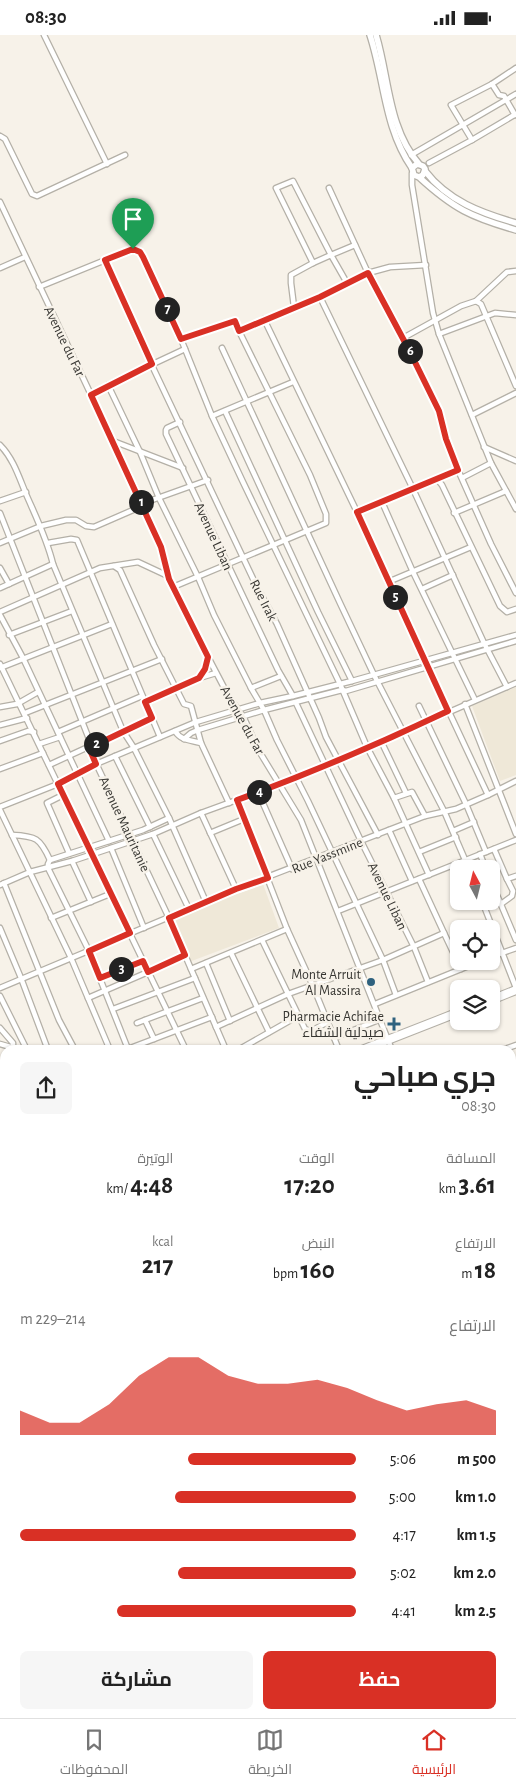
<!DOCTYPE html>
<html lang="ar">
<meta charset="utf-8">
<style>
:root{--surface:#fff;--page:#f6f6f6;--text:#222;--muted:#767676;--line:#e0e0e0;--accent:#d93025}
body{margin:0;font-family:"Alegreya Sans",Cairo,sans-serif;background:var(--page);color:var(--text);direction:rtl;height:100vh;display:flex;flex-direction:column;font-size:19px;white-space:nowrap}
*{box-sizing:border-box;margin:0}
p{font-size:16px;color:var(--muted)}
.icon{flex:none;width:28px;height:28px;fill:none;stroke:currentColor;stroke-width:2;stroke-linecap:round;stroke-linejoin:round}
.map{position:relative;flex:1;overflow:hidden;direction:ltr}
.panel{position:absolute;left:0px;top:1010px;width:516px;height:674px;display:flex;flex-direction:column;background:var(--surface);border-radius:15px 15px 0 0;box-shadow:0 1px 4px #0004;direction:rtl}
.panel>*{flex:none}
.needle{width:32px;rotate:353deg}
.fabs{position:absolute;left:450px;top:825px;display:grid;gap:10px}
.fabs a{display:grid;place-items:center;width:50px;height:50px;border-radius:8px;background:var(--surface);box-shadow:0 1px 4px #0004;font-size:25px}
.pin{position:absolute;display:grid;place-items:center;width:42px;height:42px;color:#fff;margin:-51px -21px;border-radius:50% 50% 50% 0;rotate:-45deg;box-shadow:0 0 5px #0007}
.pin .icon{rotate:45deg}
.km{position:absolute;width:25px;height:25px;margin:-12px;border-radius:50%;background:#222;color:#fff;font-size:14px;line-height:25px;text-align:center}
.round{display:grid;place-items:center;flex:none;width:52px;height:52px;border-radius:8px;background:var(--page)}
.overview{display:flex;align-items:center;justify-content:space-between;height:85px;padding:0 20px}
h1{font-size:28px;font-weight:700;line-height:38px}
.figures{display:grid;grid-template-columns:repeat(3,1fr);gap:8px;height:85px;padding:5px 20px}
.figures div{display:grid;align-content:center}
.figures b{font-size:25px;font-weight:700}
.figures small{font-size:14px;font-weight:400}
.figures p{font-size:14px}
.chart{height:140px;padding:10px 20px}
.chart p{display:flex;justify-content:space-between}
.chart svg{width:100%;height:90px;margin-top:5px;fill:var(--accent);opacity:.7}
.primary-button{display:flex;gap:10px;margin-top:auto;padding:10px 20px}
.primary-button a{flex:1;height:58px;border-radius:8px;background:var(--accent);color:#fff;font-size:20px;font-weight:700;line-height:58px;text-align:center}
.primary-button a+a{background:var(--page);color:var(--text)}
ul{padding:0 20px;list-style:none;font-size:16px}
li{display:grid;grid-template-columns:80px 60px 1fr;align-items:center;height:38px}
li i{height:12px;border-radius:6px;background:var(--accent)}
.status{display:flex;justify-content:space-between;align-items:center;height:35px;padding:0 25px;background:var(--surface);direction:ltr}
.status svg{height:14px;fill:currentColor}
.dock{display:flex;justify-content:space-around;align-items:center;height:70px;border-top:1px solid var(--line);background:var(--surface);font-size:14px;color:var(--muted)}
.dock a{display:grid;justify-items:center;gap:2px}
.dock .current{color:var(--accent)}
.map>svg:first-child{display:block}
.built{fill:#efe8d8}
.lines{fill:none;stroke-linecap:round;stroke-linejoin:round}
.stream{stroke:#ba9229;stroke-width:1}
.minor-casing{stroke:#b4b0a7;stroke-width:7}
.tertiary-casing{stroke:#b4b0a7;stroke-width:8}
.primary-casing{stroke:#b4b0a7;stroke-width:10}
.minor{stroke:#fff;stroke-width:4.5}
.tertiary{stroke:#fff;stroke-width:5.5}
.primary{stroke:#fff;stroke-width:8}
.route-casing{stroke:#fff;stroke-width:10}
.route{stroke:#d93025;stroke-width:6}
.poi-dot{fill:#2e617e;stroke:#f7f2e9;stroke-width:2}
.labels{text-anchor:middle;stroke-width:5;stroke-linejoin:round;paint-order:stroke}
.street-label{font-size:14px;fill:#373632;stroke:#f7f2e9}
.poi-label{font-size:14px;fill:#373632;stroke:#f7f2e9;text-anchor:end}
</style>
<div class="status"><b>08:30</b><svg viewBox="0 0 49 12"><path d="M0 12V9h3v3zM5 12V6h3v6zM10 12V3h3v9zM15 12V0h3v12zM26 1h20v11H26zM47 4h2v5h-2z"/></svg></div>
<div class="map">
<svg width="516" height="1683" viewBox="0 0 516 1683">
<rect width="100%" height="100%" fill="#f7f2e9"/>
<!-- built -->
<g class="built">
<path d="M516,652V740L500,746L472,671Z"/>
<path d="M263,849L279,893L189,927L172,884Z"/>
<path d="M511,1463H516V1524L511,1545Z"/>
</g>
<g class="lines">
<!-- stream -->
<g class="stream">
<path d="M511,1628L516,1626"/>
<path d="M403,1683L412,1679"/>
</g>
<defs>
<g id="minor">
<path d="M44,0L107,129"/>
<path d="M492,49L499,60L504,61L515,80"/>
<path d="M0,101L5,104L32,159L37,161L125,120"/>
<path d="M472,105L451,70L492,49L516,33"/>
<path d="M411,120L516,59"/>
<path d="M429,128L472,105L516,79"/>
<path d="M412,138V150L433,278L439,299L491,428L516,474"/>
<path d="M329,153L368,238L409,315L439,376L446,404L458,435L491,509L516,558"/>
<path d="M0,167L135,453L161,512L169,544L186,580L229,662L243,681L259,716L301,785L392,1015"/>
<path d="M105,225L138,301L256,550L277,589L319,683L326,702L378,800"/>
<path d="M313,228L276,153L293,146L331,220L355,210"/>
<path d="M0,233L25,222"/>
<path d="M39,252L130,215L133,214L140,217L181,304L212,381L242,445L340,649L367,712L394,763L429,840"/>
<path d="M320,262L413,454L484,608L507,652"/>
<path d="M476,266L507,237L516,236"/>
<path d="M294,272L291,248V240L313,228L331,220L347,248"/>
<path d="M264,284L357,477L388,547L488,760"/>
<path d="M439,299L495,278L516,280"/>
<path d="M403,303L461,271L476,266L481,269L516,351"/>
<path d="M181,304L235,286L239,296L320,262L368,238L390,232L426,230"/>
<path d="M222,313L340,568L374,640L444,776L469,834"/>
<path d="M108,350L140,417L159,463L198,542L214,580L251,653L264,675L277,705L308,766L383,925L396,960"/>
<path d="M91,360L108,350L185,314"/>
<path d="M225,376L318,577L352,646"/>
<path d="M472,380L516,358"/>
<path d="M212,381L293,347"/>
<path d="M180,387L167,393L166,395V399L278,635L293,661"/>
<path d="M113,406L183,433"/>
<path d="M0,410C13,423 19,442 26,459C36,482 47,504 53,529L123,696L152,683"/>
<path d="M484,412L516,426"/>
<path d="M462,443L491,428"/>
<path d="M437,444L458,435"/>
<path d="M0,466L26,457"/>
<path d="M382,467L413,537L475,665"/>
<path d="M357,477L437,444L442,450L500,571L507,577L516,574"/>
<path d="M0,478L91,709L89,713L93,722L169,883L226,1015"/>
<path d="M454,478L506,456"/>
<path d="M0,508L41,491L66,485H76L86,491L94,492L140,472L141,469L208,445"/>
<path d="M48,508L71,504L77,505L160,702"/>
<path d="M114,531L120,535L154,610L184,669L191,671L201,708"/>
<path d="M0,533L9,549"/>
<path d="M388,547L471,512"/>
<path d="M173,552L326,488V479L310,440L239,296"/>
<path d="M0,553L53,529"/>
<path d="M422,554L453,540"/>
<path d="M0,577L100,533L138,527L168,541"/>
<path d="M0,580L23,623L109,806"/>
<path d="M9,600L72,576"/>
<path d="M0,629L186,1015"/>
<path d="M0,633L112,589"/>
<path d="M199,643L205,634L208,622"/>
<path d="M251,653L281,641"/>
<path d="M145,667L196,644L216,638"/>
<path d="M296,668L361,806L414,912L428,947"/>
<path d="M465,669L516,799"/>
<path d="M419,671L466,769L486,817"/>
<path d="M0,672L17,669L38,657"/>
<path d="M25,678L162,624"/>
<path d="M0,690L27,683"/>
<path d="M175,696C181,706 191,705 201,708L229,768"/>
<path d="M58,697L142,661"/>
<path d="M184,704L191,698L198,695L264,675L342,655L346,656L516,606"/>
<path d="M0,706L28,696L34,697"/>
<path d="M381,706L406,758"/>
<path d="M39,709L60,702"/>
<path d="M115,721L150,792"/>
<path d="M49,730L123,696L134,713L169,783L206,867"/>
<path d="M0,734L43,718"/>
<path d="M258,757L292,834"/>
<path d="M63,760L47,768L69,818"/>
<path d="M394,763L412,757L425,781"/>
<path d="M237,765L287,894L313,951L339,1015"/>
<path d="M0,772L58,749L96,729L196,687L260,668L293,661L352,646L516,600"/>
<path d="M0,775L71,923L110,1015"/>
<path d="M201,778L236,854"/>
<path d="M389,795L412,846"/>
<path d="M453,796L474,787"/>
<path d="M210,798L244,784"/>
<path d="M153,799L189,874"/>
<path d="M12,800C36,801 40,803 50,825"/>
<path d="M111,813L144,893"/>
<path d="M494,814L507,844"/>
<path d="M419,817L456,802"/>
<path d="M480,819L486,834"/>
<path d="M72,826L91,867"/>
<path d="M491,846L516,905"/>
<path d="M4,848L59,985L75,1015"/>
<path d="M0,850L30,837L72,826L153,799L201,778L297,743L516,648"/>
<path d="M482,866L516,953"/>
<path d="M501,869L512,861L513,856L507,844L516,841"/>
<path d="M338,876L516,805"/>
<path d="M51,883L110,859"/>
<path d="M0,893L21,943L48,1015"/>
<path d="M444,898L461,934"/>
<path d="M262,905L305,994L311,996L328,987"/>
<path d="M231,918L269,997"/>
<path d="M491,922L516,913"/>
<path d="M206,928L230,986"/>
<path d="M191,934L287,894"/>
<path d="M100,943L143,926"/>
<path d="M0,953L236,854L425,781L456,774L488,760L516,746"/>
<path d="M0,961L27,1015"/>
<path d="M88,963L185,921"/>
<path d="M375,969L481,926"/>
<path d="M113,974L195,943"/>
<path d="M145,985L154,1004"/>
<path d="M137,988L203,963"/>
<path d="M216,992L288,959L383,925L444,898L419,844"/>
<path d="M0,993L13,1008V1012"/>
<path d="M334,1003L381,984"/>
<path d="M0,1009L21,1015"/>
<path d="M128,1014L89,916L48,833V829L50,825L143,795L169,783"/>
<path d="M125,1015L212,982"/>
<path d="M238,1015L298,981"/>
<path d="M502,1015L516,1010"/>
<path d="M511,1031L516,1044"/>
<path d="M0,1045L5,1042"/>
<path d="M511,1055L516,1053"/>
<path d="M0,1056L5,1065"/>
<path d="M0,1116L5,1125"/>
<path d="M0,1142L5,1140"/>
<path d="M511,1145L516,1143"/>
<path d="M511,1151L516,1162"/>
<path d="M0,1192L5,1200"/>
<path d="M511,1201H516"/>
<path d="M511,1211L516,1207"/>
<path d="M0,1238L5,1245"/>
<path d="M511,1244L516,1256"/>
<path d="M511,1275L516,1273"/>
<path d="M0,1282L5,1290"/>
<path d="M511,1317L516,1328"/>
<path d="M511,1355L516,1353"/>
<path d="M0,1356L5,1366"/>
<path d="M511,1388H516"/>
<path d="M511,1419L516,1418"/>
<path d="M0,1438L5,1436"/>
<path d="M511,1443L516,1442"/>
<path d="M0,1446L5,1456"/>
<path d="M0,1517L5,1515"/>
<path d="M0,1532L5,1543"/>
<path d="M511,1557L516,1558"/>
<path d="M0,1596L5,1594"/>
<path d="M0,1618L5,1629"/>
<path d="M66,1679L68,1683"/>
<path d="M88,1679L90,1683"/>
<path d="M107,1679L109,1683"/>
<path d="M149,1679L151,1683"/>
<path d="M191,1679L192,1683"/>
<path d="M20,1683L27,1679"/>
<path d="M228,1683L231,1679"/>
</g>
<g id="tertiary">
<path d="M370,0C385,46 384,92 412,133"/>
<path d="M376,0C389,43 388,94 419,129"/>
<path d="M425,136C448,166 481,178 516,188"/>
<path d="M419,142L423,140L425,134L423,131L417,129L412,133L414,140L419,142C454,174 471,182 516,195"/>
<path d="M511,1636L516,1635"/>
<path d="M511,1642L516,1641"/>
<path d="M415,1683L424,1679"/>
<path d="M428,1683L436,1679"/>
</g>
<g id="primary">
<path d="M491,965L516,955"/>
<path d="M362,1015L459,977"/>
<path d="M0,1351L5,1348"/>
</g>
</defs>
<!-- minor casing -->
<use href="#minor" class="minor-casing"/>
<!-- tertiary casing -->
<use href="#tertiary" class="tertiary-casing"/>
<!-- primary casing -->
<use href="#primary" class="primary-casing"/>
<!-- minor -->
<use href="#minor" class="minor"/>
<!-- tertiary -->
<use href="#tertiary" class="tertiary"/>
<!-- primary -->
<use href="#primary" class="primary"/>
</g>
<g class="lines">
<defs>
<path id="route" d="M133,214L140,217L143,222L181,304L235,286L239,296L320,262L368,238L409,315L439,376L446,404L458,435L357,477L448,676C379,709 308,739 237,765L268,843L236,854L169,883L185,920L148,937L143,926L100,943L89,916L130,898L58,749L96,729L89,713L152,683L145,667L199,643L205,634L208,622L169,544L161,512L91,360L152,329L105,225Z"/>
</defs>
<!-- route casing -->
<use href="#route" class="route-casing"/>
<!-- route -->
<use href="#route" class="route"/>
</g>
<!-- markers -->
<g class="poi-dot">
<circle cx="371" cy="947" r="5"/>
<path d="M391.5 981.5h5v5h5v5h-5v5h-5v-5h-5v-5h5z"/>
</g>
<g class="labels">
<!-- street labels -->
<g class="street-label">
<text transform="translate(65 306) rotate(64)" y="5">Avenue du Far</text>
<text transform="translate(214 501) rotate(65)" y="5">Avenue Liban</text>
<text transform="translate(264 565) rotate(63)" y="5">Rue Irak</text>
<text transform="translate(243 685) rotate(61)" y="5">Avenue du Far</text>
<text transform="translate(125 789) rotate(65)" y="5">Avenue Mauritanie</text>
<text transform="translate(327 820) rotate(-22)" y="5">Rue Yassmine</text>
<text transform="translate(388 861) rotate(64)" y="5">Avenue Liban</text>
</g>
<!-- poi labels -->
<g class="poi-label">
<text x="361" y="944">Monte Arruit<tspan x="361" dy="16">Al Massira</tspan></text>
<text x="384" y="986">Pharmacie Achifae<tspan x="384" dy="16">صيدلية الشفاء</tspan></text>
</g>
</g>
</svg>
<div class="fabs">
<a><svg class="needle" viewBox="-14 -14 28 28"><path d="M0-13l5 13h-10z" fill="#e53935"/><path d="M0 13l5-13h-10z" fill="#767676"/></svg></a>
<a><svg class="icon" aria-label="locate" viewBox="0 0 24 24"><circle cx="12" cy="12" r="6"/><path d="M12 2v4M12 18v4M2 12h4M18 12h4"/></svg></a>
<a><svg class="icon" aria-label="layers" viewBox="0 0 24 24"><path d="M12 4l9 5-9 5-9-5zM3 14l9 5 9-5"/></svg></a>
</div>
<div class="pin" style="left:133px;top:214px;background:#1e9e55"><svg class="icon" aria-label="arrive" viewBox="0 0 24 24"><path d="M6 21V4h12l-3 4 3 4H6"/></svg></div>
<b class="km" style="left:141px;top:467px">1</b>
<b class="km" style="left:96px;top:709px">2</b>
<b class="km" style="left:121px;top:934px">3</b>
<b class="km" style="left:259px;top:757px">4</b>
<b class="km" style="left:395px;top:562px">5</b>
<b class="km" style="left:410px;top:316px">6</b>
<b class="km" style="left:167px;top:274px">7</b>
<section class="panel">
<div class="overview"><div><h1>جري صباحي</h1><p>08:30</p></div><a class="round"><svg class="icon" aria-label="share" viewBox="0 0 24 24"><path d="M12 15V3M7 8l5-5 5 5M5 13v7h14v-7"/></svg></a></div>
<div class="figures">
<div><p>المسافة</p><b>3.61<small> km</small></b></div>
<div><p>الوقت</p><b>17:20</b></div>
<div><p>الوتيرة</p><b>4:48<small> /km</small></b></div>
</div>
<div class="figures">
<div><p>الارتفاع</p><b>18<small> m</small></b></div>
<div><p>النبض</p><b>160<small> bpm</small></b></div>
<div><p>kcal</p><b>217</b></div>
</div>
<div class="chart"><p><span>الارتفاع</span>214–229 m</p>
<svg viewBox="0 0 160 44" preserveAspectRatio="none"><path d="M0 44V32L10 38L20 38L30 29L40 15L50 6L60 6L70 15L80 19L90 19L100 17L110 21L120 27L130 32L140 29L150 27L160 32V44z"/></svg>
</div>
<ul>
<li><b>500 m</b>5:06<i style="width:50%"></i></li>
<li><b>1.0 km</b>5:00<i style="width:54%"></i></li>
<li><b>1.5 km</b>4:17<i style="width:100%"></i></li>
<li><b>2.0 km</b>5:02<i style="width:53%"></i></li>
<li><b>2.5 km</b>4:41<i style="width:71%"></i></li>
</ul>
<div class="primary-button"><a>حفظ</a><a>مشاركة</a></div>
</section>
</div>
<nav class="dock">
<a class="current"><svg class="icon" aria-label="home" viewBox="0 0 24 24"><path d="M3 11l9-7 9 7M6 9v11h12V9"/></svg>الرئيسية</a>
<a><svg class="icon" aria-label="map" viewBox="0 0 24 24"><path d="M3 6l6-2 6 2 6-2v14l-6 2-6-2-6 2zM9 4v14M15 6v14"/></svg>الخريطة</a>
<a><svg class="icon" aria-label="saved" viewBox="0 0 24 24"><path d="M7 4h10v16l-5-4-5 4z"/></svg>المحفوظات</a>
</nav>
